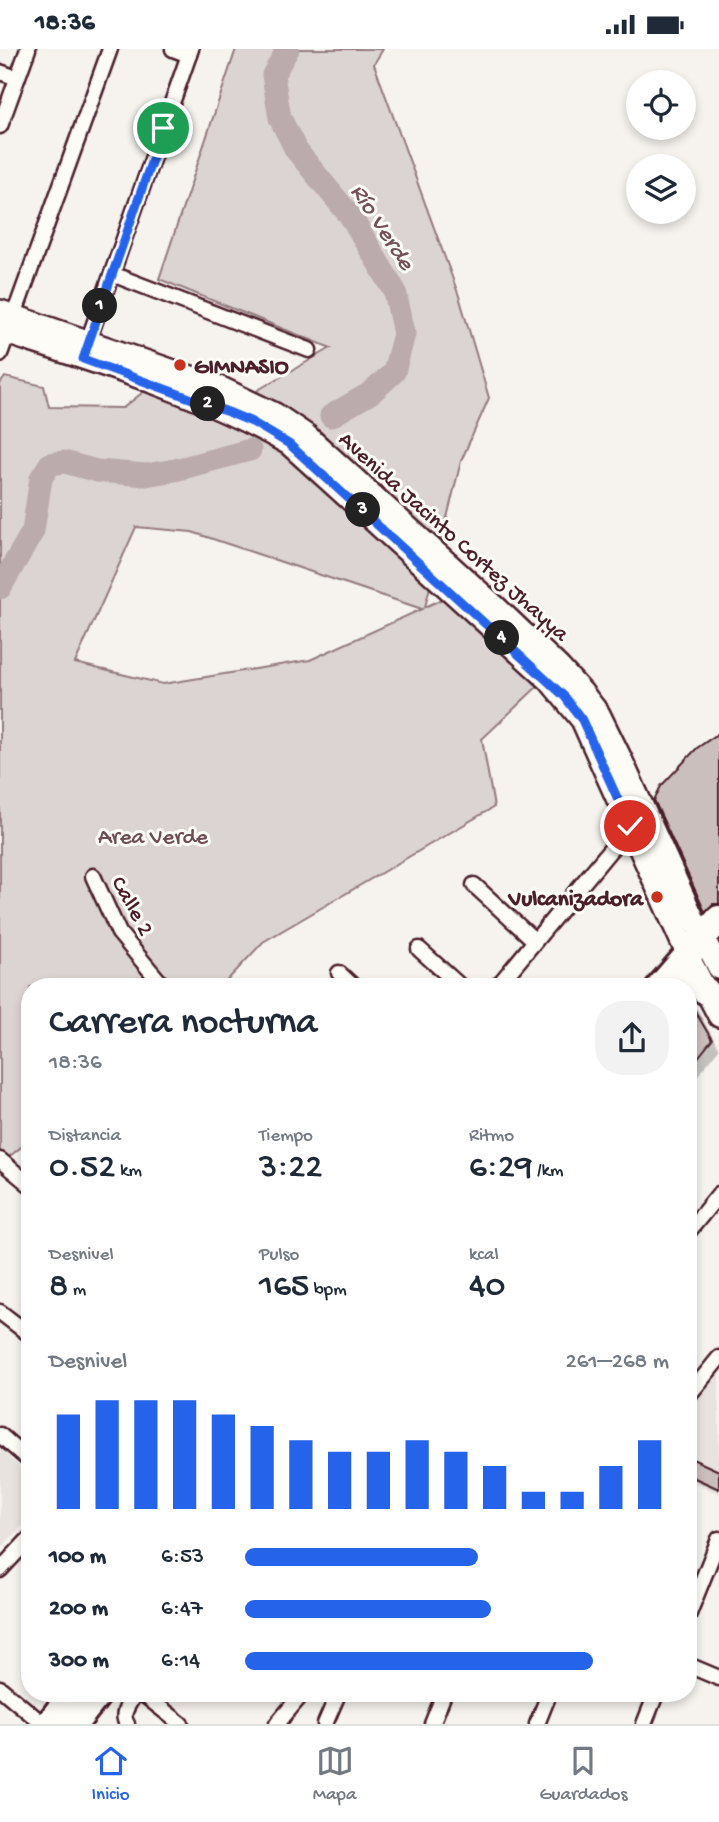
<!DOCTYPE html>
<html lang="es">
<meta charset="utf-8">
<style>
:root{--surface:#fff;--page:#f2f2f3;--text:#1f2937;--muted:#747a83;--line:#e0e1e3;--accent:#2563eb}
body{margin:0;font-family:"Gochi Hand",sans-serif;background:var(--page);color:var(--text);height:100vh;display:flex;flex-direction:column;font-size:26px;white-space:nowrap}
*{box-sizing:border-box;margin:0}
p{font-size:23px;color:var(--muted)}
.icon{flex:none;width:38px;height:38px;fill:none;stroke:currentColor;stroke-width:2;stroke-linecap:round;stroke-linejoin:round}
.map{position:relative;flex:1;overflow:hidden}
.details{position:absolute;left:21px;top:929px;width:676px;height:724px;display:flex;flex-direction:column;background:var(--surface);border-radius:28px;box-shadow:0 4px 10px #0003}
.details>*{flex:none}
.fabs{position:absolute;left:626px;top:21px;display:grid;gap:14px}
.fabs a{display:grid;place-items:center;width:70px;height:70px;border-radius:50%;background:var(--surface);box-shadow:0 4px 10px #0003;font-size:35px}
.pin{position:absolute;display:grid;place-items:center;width:60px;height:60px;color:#fff;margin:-30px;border:4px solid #fff;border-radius:50%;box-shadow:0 2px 7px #0007}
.km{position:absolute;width:35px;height:35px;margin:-18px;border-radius:50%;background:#222;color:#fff;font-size:19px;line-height:35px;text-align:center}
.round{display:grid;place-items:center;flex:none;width:74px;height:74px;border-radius:28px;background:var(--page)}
.head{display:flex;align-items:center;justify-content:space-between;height:119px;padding:0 28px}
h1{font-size:38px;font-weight:600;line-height:52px}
.metrics{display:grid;grid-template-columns:repeat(3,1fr);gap:10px;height:119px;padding:7px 28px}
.metrics div{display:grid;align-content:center}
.metrics b{font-size:35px;font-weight:600}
.metrics small{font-size:19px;font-weight:400}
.metrics p{font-size:19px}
.chart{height:196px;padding:14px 28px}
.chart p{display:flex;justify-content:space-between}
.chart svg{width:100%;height:126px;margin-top:7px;stroke:var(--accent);stroke-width:6}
ul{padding:0 28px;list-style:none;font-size:23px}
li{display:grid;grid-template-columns:112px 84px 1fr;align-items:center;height:52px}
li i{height:18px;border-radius:9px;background:var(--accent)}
.status{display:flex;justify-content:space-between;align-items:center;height:49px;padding:0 35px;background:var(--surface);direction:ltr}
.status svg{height:19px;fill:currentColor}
.dock{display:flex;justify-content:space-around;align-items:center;height:98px;border-top:2px solid var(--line);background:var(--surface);font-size:19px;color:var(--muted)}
.dock a{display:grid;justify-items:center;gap:4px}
.dock .selected{color:var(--accent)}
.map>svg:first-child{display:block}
.built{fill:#e9e3e0}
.green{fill:#dcd4d2;stroke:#937a7e;stroke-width:2;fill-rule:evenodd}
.shadow{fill:#0003}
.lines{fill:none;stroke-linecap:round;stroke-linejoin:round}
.river{stroke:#bbabac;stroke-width:23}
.building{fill:#cbbfbe;stroke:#4a1f2b;stroke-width:2}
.street-casing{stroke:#4a1f2b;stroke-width:19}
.secondary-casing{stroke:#4a1f2b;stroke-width:26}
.highway-casing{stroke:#4a1f2b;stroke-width:32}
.street{stroke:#fdfcf7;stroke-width:14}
.secondary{stroke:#fdfcf7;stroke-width:21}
.highway{stroke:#fdfcf7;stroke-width:26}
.route-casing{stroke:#fff;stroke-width:14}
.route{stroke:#2563eb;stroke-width:9}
.poi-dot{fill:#c8321e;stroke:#fdfcf7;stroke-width:2.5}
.labels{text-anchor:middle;stroke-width:6;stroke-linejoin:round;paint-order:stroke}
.poi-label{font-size:23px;font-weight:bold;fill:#4a1f2b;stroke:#fdfcf7;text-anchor:start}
.street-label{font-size:23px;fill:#4a1f2b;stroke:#fdfcf7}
.park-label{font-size:23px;fill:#6e4c55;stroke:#fdfcf7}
.water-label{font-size:24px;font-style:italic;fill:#725058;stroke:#fdfcf7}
</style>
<div class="status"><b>18:36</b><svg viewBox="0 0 49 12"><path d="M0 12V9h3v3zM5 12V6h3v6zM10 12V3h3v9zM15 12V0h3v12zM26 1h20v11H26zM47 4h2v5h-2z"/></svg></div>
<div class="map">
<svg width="719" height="1675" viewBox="0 0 719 1675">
<rect width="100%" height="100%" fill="#f6f3ef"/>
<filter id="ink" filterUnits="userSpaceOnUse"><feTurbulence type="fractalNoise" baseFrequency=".0143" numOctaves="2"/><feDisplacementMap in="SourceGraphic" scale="14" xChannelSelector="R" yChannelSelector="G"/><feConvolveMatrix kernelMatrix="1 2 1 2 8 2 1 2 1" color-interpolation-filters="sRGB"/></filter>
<g filter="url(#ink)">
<!-- built -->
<g class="built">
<path d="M719,1317V1445L688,1431V1354Z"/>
<path d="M0,1399L30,1429V1469L0,1500Z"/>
</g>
<!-- green -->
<path class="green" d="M236,0H383L374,15L459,247L489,349L461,412L425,558L445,549L540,635L482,690L494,758L263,893L221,938H30V1091L0,1115V335L5,328L44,337L49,358L123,359L147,340L227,372L258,341L331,299L159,230ZM136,478L192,483L422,560L310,611L163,635L75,614Z"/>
<!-- shadow -->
<g class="shadow">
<path d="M719,686V865L714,869L706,862Z"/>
<path d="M688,952L697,960L719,1000L688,1039Z"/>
<path d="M688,1410L719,1424V1442L688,1428Z"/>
</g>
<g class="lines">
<!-- river -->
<g class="river">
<path d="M288,0L273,26L280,69L296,101L351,168L395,242L404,285L394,323L372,343L331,367"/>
<path d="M0,539L33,482L41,429L50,415L64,413L97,422L146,426L175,421L250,401"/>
</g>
</g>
<!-- building -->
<g class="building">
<path d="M719,684V855H713L705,863L654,751L661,737L697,699Z"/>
<path d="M688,950L712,991L688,1021Z"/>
<path d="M688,1408L719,1422V1440L688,1426Z"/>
</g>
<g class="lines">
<defs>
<g id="street">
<path d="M173,0L189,6"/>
<path d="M0,23L17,29"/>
<path d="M0,77L28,0"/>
<path d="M112,225L309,301"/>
<path d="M86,298L191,0"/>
<path d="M0,305L110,0"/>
<path d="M93,827L119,884L164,938"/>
<path d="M474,836L535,892"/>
<path d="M419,900L461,938"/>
<path d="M339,924L354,938"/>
<path d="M497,938L630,777L634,774"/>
<path d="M0,1111L30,1136"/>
<path d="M688,1183L719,1145"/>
<path d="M0,1263L30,1286"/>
<path d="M688,1347L719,1309"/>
<path d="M0,1386L30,1412"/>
<path d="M0,1521L30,1489"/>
<path d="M688,1567L719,1490"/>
<path d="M688,1616L719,1629"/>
<path d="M0,1639L43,1675"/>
<path d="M143,1645L181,1675"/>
<path d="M127,1675C120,1664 129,1655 135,1645"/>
<path d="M277,1675L302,1645"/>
<path d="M325,1675L338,1645"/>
<path d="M432,1675L444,1645"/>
<path d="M537,1675L549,1645"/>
<path d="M644,1675L656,1645"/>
</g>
<g id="secondary">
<path d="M0,262L217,337L275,365L306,386L496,558L559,618L581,642L599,665L621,710L694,871L719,919"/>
<path d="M0,282C95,313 203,345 289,395L549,631L582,671L688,907L719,967"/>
</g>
<g id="highway">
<path d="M676,935C690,932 695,934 706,942"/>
<path d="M660,938L719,870"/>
<path d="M49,1675L72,1645"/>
<path d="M74,1675L98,1645"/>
</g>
</defs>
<!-- street casing -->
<use href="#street" class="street-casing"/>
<!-- secondary casing -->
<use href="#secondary" class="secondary-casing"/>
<!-- highway casing -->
<use href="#highway" class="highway-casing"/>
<!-- street -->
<use href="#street" class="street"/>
<!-- secondary -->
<use href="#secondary" class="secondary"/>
<!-- highway -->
<use href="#highway" class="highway"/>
</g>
</g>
<g class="lines" filter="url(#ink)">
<defs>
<path id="route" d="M163,79L83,310L228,363L252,373L289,395L565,648L582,671L630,777"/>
</defs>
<!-- route casing -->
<use href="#route" class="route-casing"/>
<!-- route -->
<use href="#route" class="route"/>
</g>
<!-- markers -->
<g class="poi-dot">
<circle cx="180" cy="316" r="7"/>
<circle cx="657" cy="848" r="7"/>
</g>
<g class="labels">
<!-- poi labels -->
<g class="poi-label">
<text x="194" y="324">GIMNASIO</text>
<text x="643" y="856" text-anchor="end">Vulcanizadora</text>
</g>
<!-- street labels -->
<g class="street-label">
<text transform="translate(455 486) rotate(42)" y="8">Avenida Jacinto Cortez Jhayya</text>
<text transform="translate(134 856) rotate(61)" y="8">Calle 2</text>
</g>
<!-- park labels -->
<g class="park-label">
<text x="153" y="794">Area Verde</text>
</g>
<!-- water labels -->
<g class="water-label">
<text transform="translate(384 177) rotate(57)" y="8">Río Verde</text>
</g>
</g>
</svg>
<div class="fabs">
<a><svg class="icon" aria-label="locate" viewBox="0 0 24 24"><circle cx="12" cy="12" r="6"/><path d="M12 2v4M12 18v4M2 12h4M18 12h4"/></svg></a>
<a><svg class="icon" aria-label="layers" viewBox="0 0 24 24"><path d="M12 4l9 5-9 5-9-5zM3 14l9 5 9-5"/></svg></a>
</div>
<div class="pin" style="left:163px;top:79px;background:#1e9e55"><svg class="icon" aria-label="arrive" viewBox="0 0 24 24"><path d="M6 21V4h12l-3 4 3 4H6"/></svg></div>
<div class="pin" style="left:630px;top:777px;background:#d93025"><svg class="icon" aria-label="check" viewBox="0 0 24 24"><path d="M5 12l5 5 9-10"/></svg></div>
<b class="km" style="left:100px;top:257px">1</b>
<b class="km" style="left:208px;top:355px">2</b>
<b class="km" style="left:363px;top:461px">3</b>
<b class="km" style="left:502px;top:589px">4</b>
<section class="details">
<div class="head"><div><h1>Carrera nocturna</h1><p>18:36</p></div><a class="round"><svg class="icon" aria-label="share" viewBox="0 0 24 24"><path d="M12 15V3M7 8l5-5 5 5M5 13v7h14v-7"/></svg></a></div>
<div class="metrics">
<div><p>Distancia</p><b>0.52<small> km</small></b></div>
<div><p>Tiempo</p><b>3:22</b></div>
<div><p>Ritmo</p><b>6:29<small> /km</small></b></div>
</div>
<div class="metrics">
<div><p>Desnivel</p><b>8<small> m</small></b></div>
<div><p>Pulso</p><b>165<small> bpm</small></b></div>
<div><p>kcal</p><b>40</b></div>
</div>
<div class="chart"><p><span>Desnivel</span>261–268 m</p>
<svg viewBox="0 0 160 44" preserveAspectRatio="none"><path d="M5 44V11M15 44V6M25 44V6M35 44V6M45 44V11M55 44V15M65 44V20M75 44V24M85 44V24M95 44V20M105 44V24M115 44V29M125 44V38M135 44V38M145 44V29M155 44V20"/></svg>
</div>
<ul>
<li><b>100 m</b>6:53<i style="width:55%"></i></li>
<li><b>200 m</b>6:47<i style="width:58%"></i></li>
<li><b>300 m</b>6:14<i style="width:82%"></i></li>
</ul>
</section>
</div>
<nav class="dock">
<a class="selected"><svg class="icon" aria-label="home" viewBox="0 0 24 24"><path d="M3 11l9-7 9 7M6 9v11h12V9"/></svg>Inicio</a>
<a><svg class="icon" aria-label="map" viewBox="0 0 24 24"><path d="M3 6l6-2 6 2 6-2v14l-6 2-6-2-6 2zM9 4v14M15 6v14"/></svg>Mapa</a>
<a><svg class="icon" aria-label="saved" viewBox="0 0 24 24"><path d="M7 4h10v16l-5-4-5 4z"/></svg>Guardados</a>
</nav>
